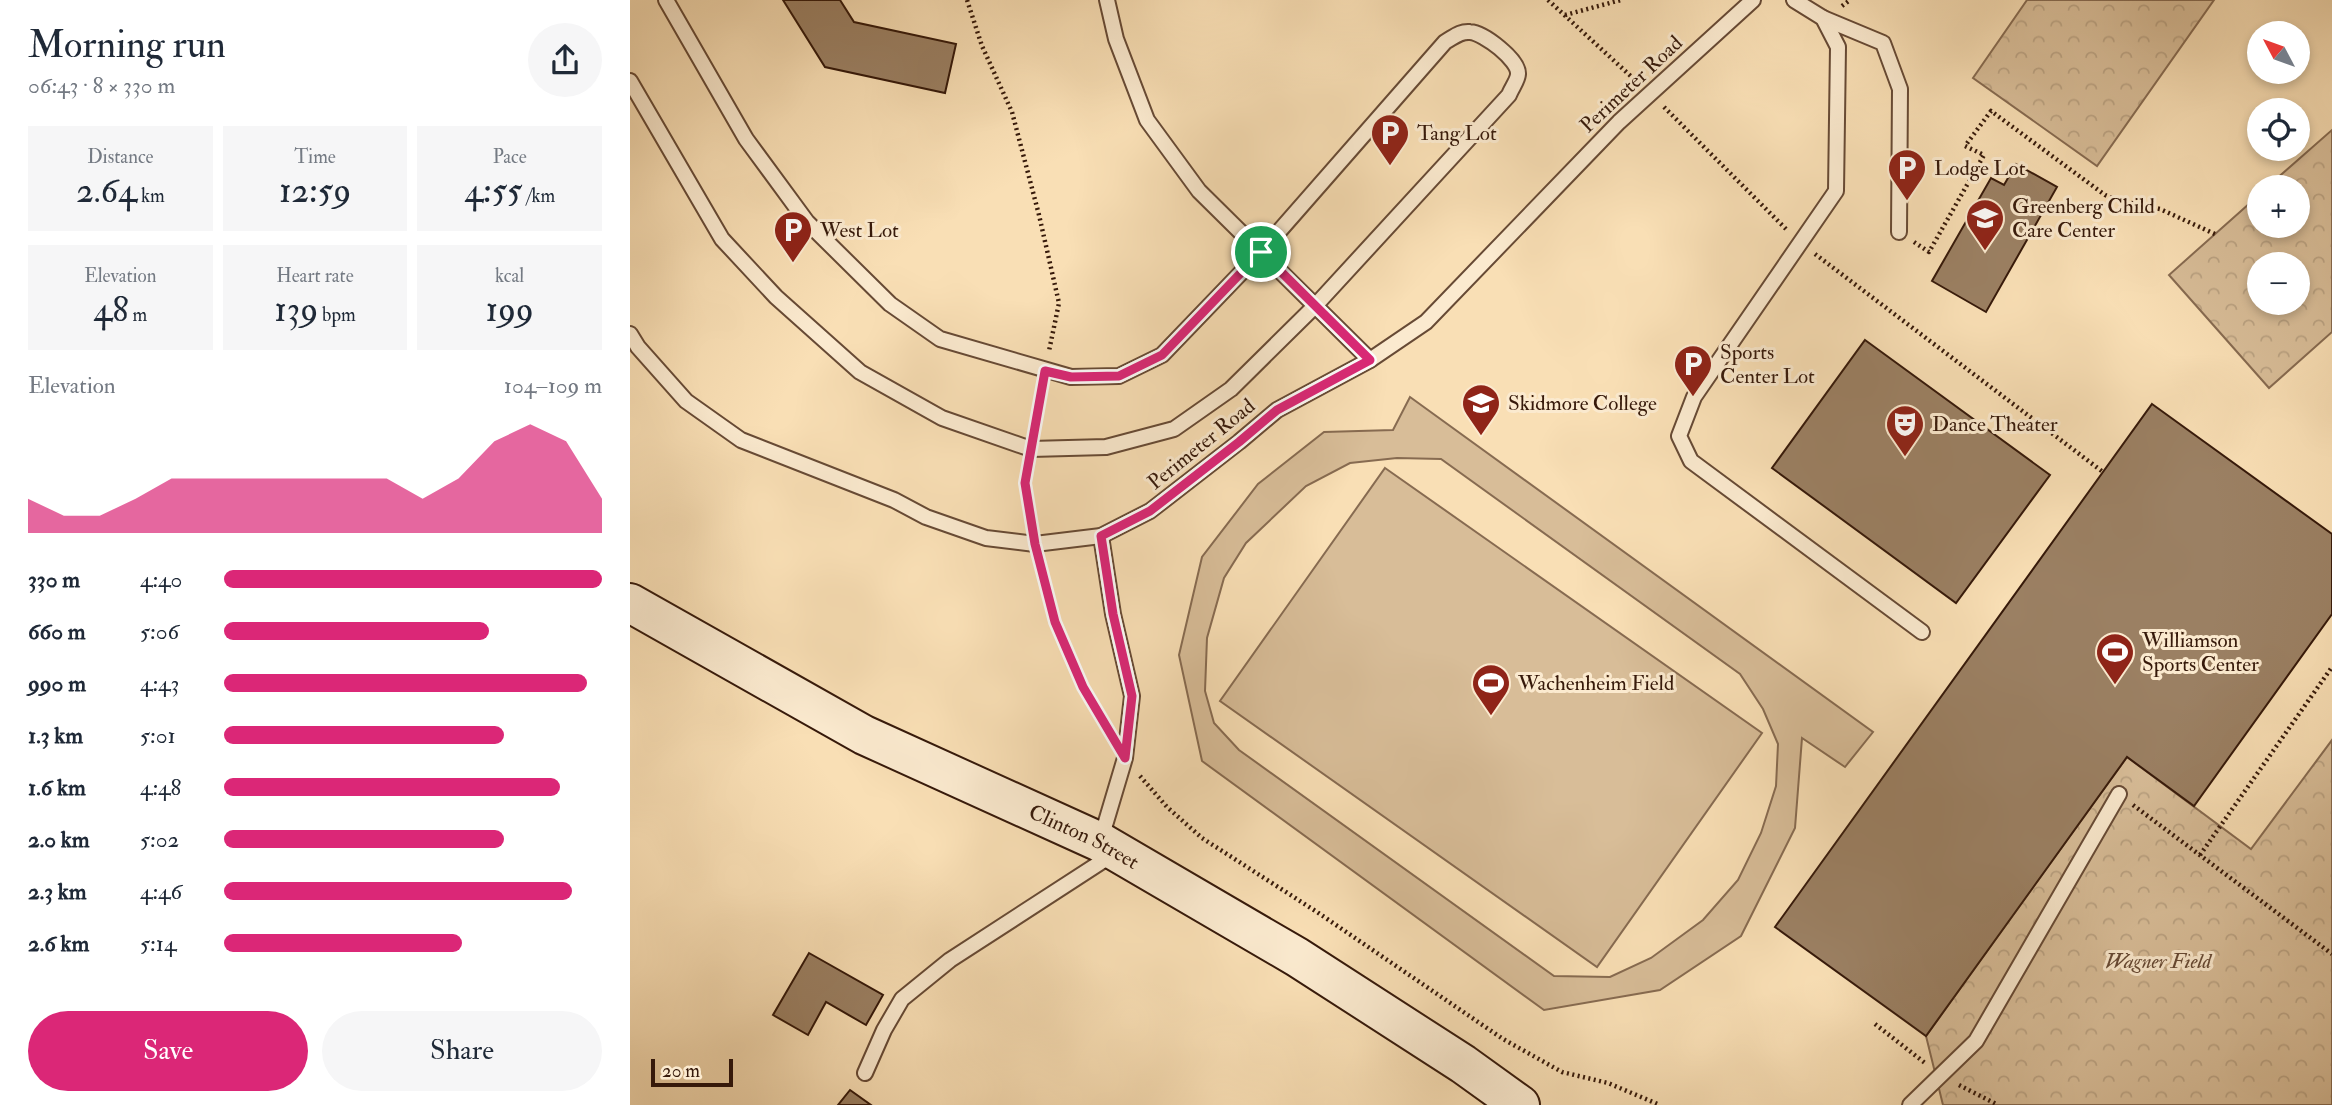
<!DOCTYPE html>
<meta charset="utf-8">
<style>
:root{--surface:#fff;--page:#f6f6f7;--text:#1f2937;--muted:#747a83;--accent:#db2777}
body{margin:0;font-family:"IM FELL Double Pica",serif;background:var(--page);color:var(--text);height:100vh;display:flex;flex-direction:column;font-size:26px;white-space:nowrap}
*{box-sizing:border-box;margin:0}
p{font-size:23px;color:var(--muted)}
.icon{flex:none;width:38px;height:38px;fill:none;stroke:currentColor;stroke-width:2;stroke-linecap:round;stroke-linejoin:round}
.map{position:relative;flex:1;overflow:hidden}
.side{display:flex;flex-direction:column;background:var(--surface);width:630px}
.side>*{flex:none}
.needle{width:46px;rotate:311deg}
.buttons{position:absolute;left:1617px;top:21px;display:grid;gap:14px}
.buttons a{display:grid;place-items:center;width:63px;height:63px;border-radius:50%;background:var(--surface);box-shadow:0 4px 10px #0003;font-size:35px}
.scale{position:absolute;left:21px;bottom:18px;width:82px;box-sizing:border-box;padding-left:7px;border:4px solid #36190a;border-top:0;font-size:19px;line-height:24px;white-space:nowrap;color:#36190a;-webkit-text-stroke:5px #fbeacf;paint-order:stroke}
.pin{position:absolute;display:grid;place-items:center;width:60px;height:60px;color:#fff;margin:-30px;border:4px solid #fff;border-radius:50%;box-shadow:0 2px 7px #0007}
.round{display:grid;place-items:center;flex:none;width:74px;height:74px;border-radius:37px;background:var(--page)}
.overview{display:flex;align-items:center;justify-content:space-between;height:119px;padding:0 28px}
h1{font-size:38px;font-weight:600;line-height:52px}
.stats{display:grid;grid-template-columns:repeat(3,1fr);gap:10px;height:119px;padding:7px 28px}
.stats div{display:grid;align-content:center;border-radius:0px;background:var(--page);text-align:center}
.stats b{font-size:35px;font-weight:600}
.stats small{font-size:19px;font-weight:400}
.stats p{font-size:19px}
.chart{height:196px;padding:14px 28px}
.chart p{display:flex;justify-content:space-between}
.chart svg{width:100%;height:126px;margin-top:7px;fill:var(--accent);opacity:.7}
.cta{display:flex;gap:14px;margin-top:auto;padding:14px 28px}
.cta a{flex:1;height:80px;border-radius:42px;background:var(--accent);color:#fff;font-size:28px;font-weight:600;line-height:80px;text-align:center}
.cta a+a{background:var(--page);color:var(--text)}
ul{padding:0 28px;list-style:none;font-size:23px}
li{display:grid;grid-template-columns:112px 84px 1fr;align-items:center;height:52px}
li i{height:18px;border-radius:9px;background:var(--accent)}
main{display:flex;flex:1;min-height:0}
.map>svg:first-child{display:block}
.green{fill:#d8bd98;stroke:#876b51;stroke-width:2;fill-rule:evenodd}
.park{fill:url(#park-crowns);stroke:#876b51;stroke-width:2;fill-rule:evenodd}
.building{fill:#9b8063;stroke:#36190a;stroke-width:2}
.lines{fill:none;stroke-linecap:round;stroke-linejoin:round}
.lane-casing{stroke:#674a35;stroke-width:18}
.secondary-casing{stroke:#36190a;stroke-width:42}
.path{stroke:#36190a;stroke-width:4.5;stroke-dasharray:2 3.5;stroke-linecap:butt}
.lane{stroke:#fbeacf;stroke-width:14}
.secondary{stroke:#fbeacf;stroke-width:38}
.route-casing{stroke:#fff;stroke-width:14}
.route{stroke:#db2777;stroke-width:9}
.labels{text-anchor:middle;stroke-width:6;stroke-linejoin:round;paint-order:stroke}
.street-label{font-size:21px;fill:#36190a;stroke:#fbeacf}
.poi-label{font-size:21px;fill:#36190a;stroke:#fbeacf;text-anchor:start}
.park-label{font-size:21px;font-style:italic;fill:#674a35;stroke:#fbeacf}
</style>
<main>
<section class="side">
<div class="overview"><div><h1>Morning run</h1><p>06:43 · 8 × 330 m</p></div><a class="round"><svg class="icon" aria-label="share" viewBox="0 0 24 24"><path d="M12 15V3M7 8l5-5 5 5M5 13v7h14v-7"/></svg></a></div>
<div class="stats">
<div><p>Distance</p><b>2.64<small> km</small></b></div>
<div><p>Time</p><b>12:59</b></div>
<div><p>Pace</p><b>4:55<small> /km</small></b></div>
</div>
<div class="stats">
<div><p>Elevation</p><b>48<small> m</small></b></div>
<div><p>Heart rate</p><b>139<small> bpm</small></b></div>
<div><p>kcal</p><b>199</b></div>
</div>
<div class="chart"><p><span>Elevation</span>104–109 m</p>
<svg viewBox="0 0 160 44" preserveAspectRatio="none"><path d="M0 44V32L10 38L20 38L30 32L40 25L50 25L60 25L70 25L80 25L90 25L100 25L110 32L120 25L130 12L140 6L150 12L160 32V44z"/></svg>
</div>
<ul>
<li><b>330 m</b>4:40<i style="width:100%"></i></li>
<li><b>660 m</b>5:06<i style="width:70%"></i></li>
<li><b>990 m</b>4:43<i style="width:96%"></i></li>
<li><b>1.3 km</b>5:01<i style="width:74%"></i></li>
<li><b>1.6 km</b>4:48<i style="width:89%"></i></li>
<li><b>2.0 km</b>5:02<i style="width:74%"></i></li>
<li><b>2.3 km</b>4:46<i style="width:92%"></i></li>
<li><b>2.6 km</b>5:14<i style="width:63%"></i></li>
</ul>
<div class="cta"><a>Save</a><a>Share</a></div>
</section>
<div class="map">
<svg width="1702" height="1105" viewBox="0 0 1702 1105">
<defs>
<pattern id="park-crowns" width="20" height="18" patternUnits="userSpaceOnUse" patternTransform="scale(1.75)"><rect width="20" height="18" fill="#d8bd98"/><path d="M2 6a3 3 0 1 1 6 0M12 15a3 3 0 1 1 6 0" fill="none" stroke="#baa282"/></pattern>
</defs>
<rect width="100%" height="100%" fill="#f9dfb5"/>
<filter id="stains"><feTurbulence type="fractalNoise" baseFrequency=".00286" numOctaves="4"/><feColorMatrix values="0 0 0 0 .2 0 0 0 0 .09 0 0 0 0 .02 0 0 0 .5 -.17"/></filter>
<radialGradient id="worn" r=".72"><stop offset=".6" stop-color="#630" stop-opacity="0"/><stop offset="1" stop-color="#630" stop-opacity=".3"/></radialGradient>
<!-- green -->
<g class="green">
<path d="M780,397L1243,732L1215,767L1172,738L1165,828L1111,936L1030,990L914,1010L572,761L549,655L572,557L628,484L694,432L763,430ZM767,458L811,459L1110,674L1133,709L1148,744L1146,786L1131,833L1108,880L1073,920L1021,958L980,977L924,976L609,750L584,723L575,691L577,638L594,578L616,543L676,486L720,463Z"/>
<path d="M755,468L1132,733L967,967L590,701Z"/>
</g>
<!-- park -->
<g class="park">
<path d="M1397,0H1584L1467,166L1343,78Z"/>
<path d="M1702,130V332L1639,388L1539,275L1629,195V226H1668V187H1637ZM1629,264H1668V303H1629Z"/>
<path d="M1702,740V1105H1313L1296,1036L1497,757L1621,849Z"/>
</g>
<!-- building -->
<g class="building">
<path d="M153,0H210L224,22L326,44L315,93L195,67Z"/>
<path d="M1386,164L1427,187L1356,312L1302,281L1361,178L1374,185Z"/>
<path d="M1235,340L1420,475L1326,603L1142,468Z"/>
<path d="M1522,404L1702,534V614L1564,806L1497,757L1296,1036L1145,927Z"/>
<path d="M179,953L253,995L236,1025L196,1002L178,1035L143,1015Z"/>
<path d="M220,1090L241,1105H208Z"/>
</g>
<g class="lines">
<defs>
<g id="lane">
<path d="M477,0L486,39L517,120L569,191L740,360"/>
<path d="M1164,0L1193,18L1208,47L1206,191L1064,397L1049,436L1061,461L1292,632"/>
<path d="M1193,18L1253,43L1270,89L1269,232"/>
<path d="M0,81L92,239L146,297L230,372L312,418L401,449L476,447L544,429L601,389L685,306L879,95C881,89 888,80 888,74C889,60 854,33 840,32C830,31 824,37 815,42L631,252L532,355L489,376L441,377L310,339L260,304L177,222L116,139L36,0"/>
<path d="M0,334L8,347L56,401L111,440L264,500L296,517L356,538L405,544L471,536L520,511L609,442L647,410L740,360L796,322L989,122L1123,0"/>
<path d="M470,842L495,758L502,696L483,614L471,536"/>
<path d="M235,1073L254,1030L272,999L320,960L485,853"/>
<path d="M1280,1105L1346,1041L1489,794"/>
</g>
<g id="secondary">
<path id="s1" d="M0,603L234,735L470,842L667,957L833,1064L890,1105"/>
</g>
</defs>
<!-- lane casing -->
<use href="#lane" class="lane-casing"/>
<!-- secondary casing -->
<use href="#secondary" class="secondary-casing"/>
<!-- path -->
<g class="path">
<path d="M337,0L352,46L382,112L409,215L429,303L419,351"/>
<path d="M918,0L1005,80"/>
<path d="M1212,6L1220,0"/>
<path d="M935,15L991,0"/>
<path d="M1034,107L1157,230"/>
<path d="M1284,242L1299,252L1354,155L1335,146L1361,111L1475,195L1487,200L1530,209L1585,234"/>
<path d="M1185,254L1473,472"/>
<path d="M404,430L412,387"/>
<path d="M398,466L395,483L402,523"/>
<path d="M410,563L425,622L453,687L477,725"/>
<path d="M510,776L537,807L572,838L687,912L873,1039L932,1072L978,1083L1030,1105"/>
<path d="M1503,805L1702,954"/>
<path d="M1570,855L1702,667"/>
<path d="M1245,1024L1295,1063"/>
<path d="M1329,1085L1368,1105"/>
</g>
<!-- lane -->
<use href="#lane" class="lane"/>
<!-- secondary -->
<use href="#secondary" class="secondary"/>
</g>
<g class="lines">
<defs>
<path id="route" d="M631,252L740,360L647,410L609,442L520,511L471,536L483,614L502,696L495,758L453,687L425,622L405,544L395,483L415,371L441,377L489,376L532,355Z"/>
</defs>
<!-- route casing -->
<use href="#route" class="route-casing"/>
<!-- route -->
<use href="#route" class="route"/>
</g>
<!-- icons -->
<defs>
<symbol id="parking-pin" viewBox="-11 -11 22 30"><path d="M0 17L-7.5 6A9.5 9.5 0 1 1 7.5 6Z" fill="#8f2418" stroke="#fbeacf"/><path d="M-3.5-5.5H1a3.5 3.5 0 0 1 0 7H-1V5.5H-3.5ZM-1-3.4V-.6H.8a1.4 1.4 0 0 0 0-2.8Z" fill="#fff"/></symbol>
<symbol id="school-pin" viewBox="-11 -11 22 30"><path d="M0 17L-7.5 6A9.5 9.5 0 1 1 7.5 6Z" fill="#8f2418" stroke="#fbeacf"/><path d="M0-5L7-2L0 1L-7-2ZM-4 1L0 2.5L4 1V4Q0 6-4 4Z" fill="#fff"/></symbol>
<symbol id="university-pin" viewBox="-11 -11 22 30"><path d="M0 17L-7.5 6A9.5 9.5 0 1 1 7.5 6Z" fill="#8f2418" stroke="#fbeacf"/><path d="M0-5L7-2L0 1L-7-2ZM-4 1L0 2.5L4 1V4Q0 6-4 4Z" fill="#fff"/></symbol>
<symbol id="theatre-pin" viewBox="-11 -11 22 30"><path d="M0 17L-7.5 6A9.5 9.5 0 1 1 7.5 6Z" fill="#8f2418" stroke="#fbeacf"/><path d="M-5-5.5Q0-4 5-5.5V0Q5 5 0 6Q-5 5-5 0ZM-3.3-2.5H-1v1.5H-3.3ZM1-2.5H3.3v1.5H1ZM-2.8 1Q0 5.5 2.8 1Z" fill="#fff"/></symbol>
<symbol id="stadium-pin" viewBox="-11 -11 22 30"><path d="M0 17L-7.5 6A9.5 9.5 0 1 1 7.5 6Z" fill="#8f2418" stroke="#fbeacf"/><path d="M0-5a6.5 5 0 1 0 0 10a6.5 5 0 1 0 0-10ZM-3.5-1.8h7v3.6h-7Z" fill="#fff"/></symbol>
</defs>
<g fill-rule="evenodd">
<use href="#parking-pin" x="738" y="111" width="44" height="60"/>
<use href="#parking-pin" x="1255" y="146" width="44" height="60"/>
<use href="#school-pin" x="1333" y="196" width="44" height="60"/>
<use href="#parking-pin" x="141" y="208" width="44" height="60"/>
<use href="#parking-pin" x="1041" y="342" width="44" height="60"/>
<use href="#university-pin" x="829" y="381" width="44" height="60"/>
<use href="#theatre-pin" x="1253" y="402" width="44" height="60"/>
<use href="#stadium-pin" x="1463" y="630" width="44" height="60"/>
<use href="#stadium-pin" x="839" y="661" width="44" height="60"/>
</g>
<g class="labels">
<!-- street labels -->
<g class="street-label">
<text transform="translate(1001 84) rotate(-43)" y="7">Perimeter Road</text>
<text transform="translate(571 444) rotate(-39)" y="7">Perimeter Road</text>
<text dy="7" stroke="none"><textPath href="#s1" startOffset="511">Clinton Street</textPath></text>
</g>
<!-- poi labels -->
<g class="poi-label">
<text x="787" y="140">Tang Lot</text>
<text x="1304" y="175">Lodge Lot</text>
<text x="1382" y="213">Greenberg Child<tspan x="1382" dy="24">Care Center</tspan></text>
<text x="190" y="237">West Lot</text>
<text x="1090" y="359">Sports<tspan x="1090" dy="24">Center Lot</tspan></text>
<text x="878" y="410">Skidmore College</text>
<text x="1302" y="431">Dance Theater</text>
<text x="1512" y="647">Williamson<tspan x="1512" dy="24">Sports Center</tspan></text>
<text x="888" y="690">Wachenheim Field</text>
</g>
<!-- park labels -->
<g class="park-label">
<text x="1528" y="968">Wagner Field</text>
</g>
</g>
<rect width="100%" height="100%" filter="url(#stains)"/>
<rect width="100%" height="100%" fill="url(#worn)"/>
</svg>
<div class="buttons">
<a><svg class="needle" viewBox="-14 -14 28 28"><path d="M0-13l5 13h-10z" fill="#e53935"/><path d="M0 13l5-13h-10z" fill="#747a83"/></svg></a>
<a><svg class="icon" aria-label="locate" viewBox="0 0 24 24"><circle cx="12" cy="12" r="6"/><path d="M12 2v4M12 18v4M2 12h4M18 12h4"/></svg></a>
<a>+</a>
<a>−</a>
</div>
<div class="scale">20 m</div>
<div class="pin" style="left:631px;top:252px;background:#1e9e55"><svg class="icon" aria-label="arrive" viewBox="0 0 24 24"><path d="M6 21V4h12l-3 4 3 4H6"/></svg></div>
</div>
</main>
